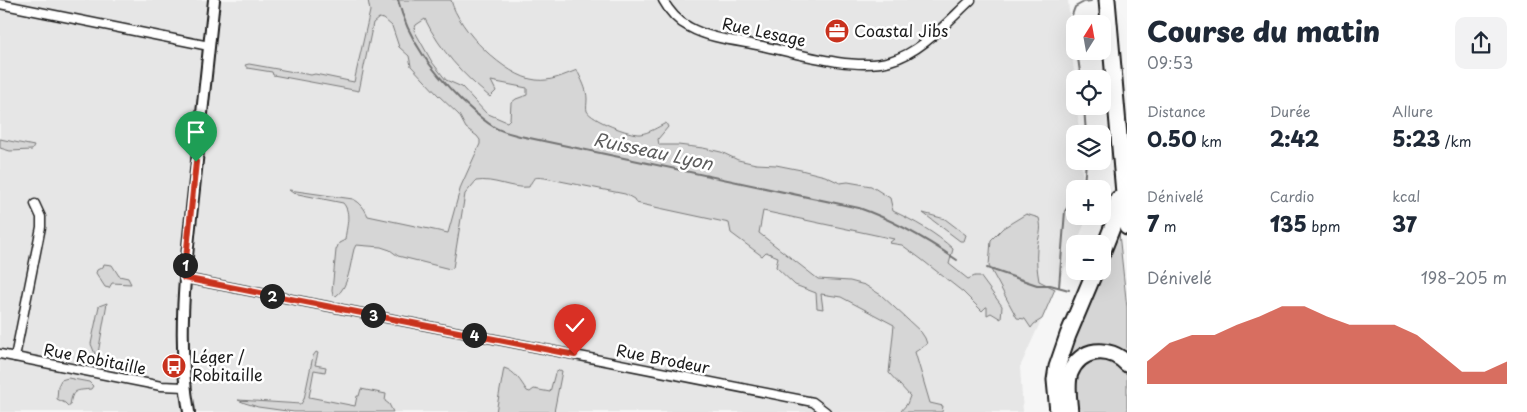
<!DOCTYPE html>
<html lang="fr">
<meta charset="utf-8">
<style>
:root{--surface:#fff;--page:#f2f2f3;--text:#1f2937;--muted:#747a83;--accent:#c8321e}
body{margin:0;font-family:"Playpen Sans",sans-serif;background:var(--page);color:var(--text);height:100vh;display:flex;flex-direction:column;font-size:19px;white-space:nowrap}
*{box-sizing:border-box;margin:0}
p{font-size:16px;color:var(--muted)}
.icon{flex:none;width:28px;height:28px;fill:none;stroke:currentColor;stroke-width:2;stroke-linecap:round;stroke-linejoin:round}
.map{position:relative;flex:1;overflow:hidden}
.sheet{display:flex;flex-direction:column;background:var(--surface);width:400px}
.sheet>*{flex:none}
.needle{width:32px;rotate:11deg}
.buttons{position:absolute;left:1066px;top:15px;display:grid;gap:10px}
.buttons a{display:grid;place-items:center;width:45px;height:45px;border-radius:10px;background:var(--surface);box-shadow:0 5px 20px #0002;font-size:25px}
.pin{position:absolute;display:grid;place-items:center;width:42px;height:42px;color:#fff;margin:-51px -21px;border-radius:50% 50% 50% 0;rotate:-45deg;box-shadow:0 0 5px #0007}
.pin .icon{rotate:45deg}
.km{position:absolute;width:25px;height:25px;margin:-12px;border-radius:50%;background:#222;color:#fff;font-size:14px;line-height:25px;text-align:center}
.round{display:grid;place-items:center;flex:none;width:52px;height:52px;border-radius:10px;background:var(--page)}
.overview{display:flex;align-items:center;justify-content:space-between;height:85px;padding:0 20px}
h1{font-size:28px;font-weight:800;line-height:38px}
.figures{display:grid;grid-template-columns:repeat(3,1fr);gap:8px;height:85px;padding:5px 20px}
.figures div{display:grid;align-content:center}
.figures b{font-size:21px;font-weight:800}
.figures small{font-size:14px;font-weight:400}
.figures p{font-size:14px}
.chart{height:140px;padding:10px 20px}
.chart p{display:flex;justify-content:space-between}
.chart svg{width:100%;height:90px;margin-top:5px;fill:var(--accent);opacity:.7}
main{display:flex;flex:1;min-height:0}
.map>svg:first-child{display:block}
.built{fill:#e6e6e6}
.green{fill:#d6d6d6;stroke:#797979;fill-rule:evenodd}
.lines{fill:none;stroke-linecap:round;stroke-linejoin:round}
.stream{stroke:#727272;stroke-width:2}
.minor-casing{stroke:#1c1c1c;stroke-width:11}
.tertiary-casing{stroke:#1c1c1c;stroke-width:14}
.motorway-casing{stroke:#1c1c1c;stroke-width:19}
.minor{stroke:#fff;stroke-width:8}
.tertiary{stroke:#fff;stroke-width:10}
.motorway{stroke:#fff;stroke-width:15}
.route-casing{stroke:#fff;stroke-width:10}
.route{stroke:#c8321e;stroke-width:6}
.labels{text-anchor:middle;stroke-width:5;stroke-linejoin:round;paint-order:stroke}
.poi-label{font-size:16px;fill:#1c1c1c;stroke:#fff;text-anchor:start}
.street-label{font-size:16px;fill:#1c1c1c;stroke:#fff}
.water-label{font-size:18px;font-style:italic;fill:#5d5d5d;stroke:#fff}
</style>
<main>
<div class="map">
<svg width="1127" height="412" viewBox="0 0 1127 412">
<rect width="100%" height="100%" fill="#f6f6f6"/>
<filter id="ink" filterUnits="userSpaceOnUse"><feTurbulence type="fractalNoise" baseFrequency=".02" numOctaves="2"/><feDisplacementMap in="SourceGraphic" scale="10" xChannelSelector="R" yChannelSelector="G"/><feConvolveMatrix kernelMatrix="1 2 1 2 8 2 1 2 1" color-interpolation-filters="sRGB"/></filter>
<g filter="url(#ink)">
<!-- built -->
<path class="built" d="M0,0H1068L1075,86V106H1077L1079,134H1075V161H1081L1083,189H1075V216H1086V221L1020,367L1023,412H0Z"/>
<!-- green -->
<g class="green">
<path d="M368,0H451C458,29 505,77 536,80C550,82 564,75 577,70C581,79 587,89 587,99C587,103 586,108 587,111C591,120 630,135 640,134C649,133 658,127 666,123L668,127L658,139L659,145H678L703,148L721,152L738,160L756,164L776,165L801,170L825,176L840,183L848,182L871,186L890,198L893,211C914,221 936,233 953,249L949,264L968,279L975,276H980L1002,306L1001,319L991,313L987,315V307H986L982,311L963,292L921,259L902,245L889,243L894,239L763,211L759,233L818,279L850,281L865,285L881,295L921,332L925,338L927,344L915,352L930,403L943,406L942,412H900L907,404L910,396L889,373L894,325L841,297L821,294L823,309L817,308L816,293L795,285L776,267L778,257L766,252L762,256L731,233L729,223L636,203L634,199L625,194L545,178C535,177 534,176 529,187C511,189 494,178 476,181L465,194L453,268L450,269L398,256L390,250L381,247L356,245L354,249C350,264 349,287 336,296L333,295L332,291L336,250L339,243L345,240C346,228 352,213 343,203L293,193L289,190L353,199C361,203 364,208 368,216L448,233L461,186L480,144V140L477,136L466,128L459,115L438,95L411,66L409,56L399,47L392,26L384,19L379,18L373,23L359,91L273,75L272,72L247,68L245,65L249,64L311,75L315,74L354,82L370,11ZM425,19C440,50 463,75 490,97L496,91L491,81L527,88V95L516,99L511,103L510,119L507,122L486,113L462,87L446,80L432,62L414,30L416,25Z"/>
<path d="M0,139L34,146L32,150L10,151L0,148Z"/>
<path d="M923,213L945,219L966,235L964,241H960Z"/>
<path d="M1026,214L1039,218C1043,232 1038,235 1037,249C1036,260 1037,270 1039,281L1055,289L1042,319L1034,324L1031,328L1025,319L1017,318L989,266L991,240L1003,228Z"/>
<path d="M1118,224L1127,308V357L1101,346L1062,369L1098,271H1102L1103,261Z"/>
<path d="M104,264L112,265L119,276L128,278L131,284L112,283L109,288L105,287L96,273L97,270L103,267Z"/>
<path d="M107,303L97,359L91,344L99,306Z"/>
<path d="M316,352L318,353L315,365L326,367L325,372L314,370L309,397L355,406L357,396H359L361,389L386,394L385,401L389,404L393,412H294L258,407L245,403L238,400L301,404L304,399L313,356Z"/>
<path d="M1092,357L1122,363L1127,372V412H1076L1073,383L1077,370Z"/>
<path d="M504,368C515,371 521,382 527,391L530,392L534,389L550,392L555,373L560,370L562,371L554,412H496Z"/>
<path d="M68,378L89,382L93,386L91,389C77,391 72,388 70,406H68L65,403L57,399L58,386L61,380Z"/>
</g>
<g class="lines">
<!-- stream -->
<g class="stream">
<path d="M398,0C408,40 433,72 461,100C472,110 482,120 494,127C502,132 512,134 520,136L859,208C894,220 926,239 957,260"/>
<path d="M1075,35L1072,15L1075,7L1084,2L1091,1"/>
<path d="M1077,51L1081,79"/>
<path d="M1084,106L1086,134"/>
<path d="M1082,189L1084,185L1086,161"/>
<path d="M987,268L1037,285H1050L1069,290"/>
<path d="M1059,287L1065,211L1075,197"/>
</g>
<defs>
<g id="minor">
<path d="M663,0C669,11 677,21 689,27C710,39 738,41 762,46C798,54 855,71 890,61C922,52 947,22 971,0"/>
<path d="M0,4L209,46"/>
<path d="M184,278L813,402L826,412"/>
<path d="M0,354L161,386L185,387"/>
<path d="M15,357L41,227V217L35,204"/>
</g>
<path id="tertiary" d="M189,412C176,338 186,263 194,189C201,126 207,63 214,0"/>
<g id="motorway">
<path d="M1107,0L1127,227"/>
<path d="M1102,253L1115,220L1118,199"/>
<path d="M1058,412L1055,380L1057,367L1068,335L1095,271"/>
<path d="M1070,412C1069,400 1066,385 1070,373C1080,348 1109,345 1127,364"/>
</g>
</defs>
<!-- minor casing -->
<use href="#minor" class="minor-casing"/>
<!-- tertiary casing -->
<use href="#tertiary" class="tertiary-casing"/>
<!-- motorway casing -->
<use href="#motorway" class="motorway-casing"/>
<!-- minor -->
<use href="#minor" class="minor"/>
<!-- tertiary -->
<use href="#tertiary" class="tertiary"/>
<!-- motorway -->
<use href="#motorway" class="motorway"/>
</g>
</g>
<g class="lines" filter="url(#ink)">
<defs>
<path id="route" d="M196,162L184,278L575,355"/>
</defs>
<!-- route casing -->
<use href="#route" class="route-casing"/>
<!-- route -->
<use href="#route" class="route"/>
</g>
<!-- icons -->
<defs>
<symbol id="office-disc" viewBox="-11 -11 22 22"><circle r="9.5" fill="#c8321e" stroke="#fff"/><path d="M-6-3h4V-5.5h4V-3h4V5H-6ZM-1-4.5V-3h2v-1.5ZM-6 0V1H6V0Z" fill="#fff"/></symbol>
<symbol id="bus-disc" viewBox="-11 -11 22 22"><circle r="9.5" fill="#c8321e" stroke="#fff"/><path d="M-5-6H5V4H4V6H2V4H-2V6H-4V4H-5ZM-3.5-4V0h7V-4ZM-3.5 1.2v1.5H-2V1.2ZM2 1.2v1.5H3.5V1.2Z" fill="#fff"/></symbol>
</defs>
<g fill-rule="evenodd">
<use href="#office-disc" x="823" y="17" width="28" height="28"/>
<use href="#bus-disc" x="160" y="352" width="28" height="28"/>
</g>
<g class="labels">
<!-- poi labels -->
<g class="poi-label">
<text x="854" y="37">Coastal Jibs</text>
<text x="192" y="363">Léger /<tspan x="192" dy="18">Robitaille</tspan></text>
</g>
<!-- street labels -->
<g class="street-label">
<text transform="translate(764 32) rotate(12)" y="6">Rue Lesage</text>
<text transform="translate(95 359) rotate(11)" y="6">Rue Robitaille</text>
<text transform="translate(663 359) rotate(11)" y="6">Rue Brodeur</text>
</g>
<!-- water labels -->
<g class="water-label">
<text transform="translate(653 152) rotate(12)" y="6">Ruisseau Lyon</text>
</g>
</g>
</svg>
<div class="buttons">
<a><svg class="needle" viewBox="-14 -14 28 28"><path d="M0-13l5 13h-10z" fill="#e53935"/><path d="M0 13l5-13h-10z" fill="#747a83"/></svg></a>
<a><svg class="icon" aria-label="locate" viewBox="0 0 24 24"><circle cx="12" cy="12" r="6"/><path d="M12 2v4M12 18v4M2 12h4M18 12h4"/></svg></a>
<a><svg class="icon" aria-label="layers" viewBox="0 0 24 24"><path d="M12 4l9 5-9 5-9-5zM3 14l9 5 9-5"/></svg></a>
<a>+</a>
<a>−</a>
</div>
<div class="pin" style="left:196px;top:162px;background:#1e9e55"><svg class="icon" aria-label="arrive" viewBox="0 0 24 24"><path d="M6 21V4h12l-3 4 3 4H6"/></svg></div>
<div class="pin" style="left:575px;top:355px;background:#d93025"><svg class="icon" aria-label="check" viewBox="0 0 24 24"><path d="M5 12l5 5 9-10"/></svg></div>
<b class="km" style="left:185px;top:265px">1</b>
<b class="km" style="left:272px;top:296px">2</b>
<b class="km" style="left:373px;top:315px">3</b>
<b class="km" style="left:474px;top:335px">4</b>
</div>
<section class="sheet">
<div class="overview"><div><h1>Course du matin</h1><p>09:53</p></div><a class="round"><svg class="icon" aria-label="share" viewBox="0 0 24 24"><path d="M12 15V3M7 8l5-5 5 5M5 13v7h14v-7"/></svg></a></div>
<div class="figures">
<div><p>Distance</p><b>0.50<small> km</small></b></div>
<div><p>Durée</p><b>2:42</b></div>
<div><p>Allure</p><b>5:23<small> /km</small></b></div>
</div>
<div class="figures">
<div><p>Dénivelé</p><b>7<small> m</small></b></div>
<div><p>Cardio</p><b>135<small> bpm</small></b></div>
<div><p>kcal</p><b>37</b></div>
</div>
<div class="chart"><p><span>Dénivelé</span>198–205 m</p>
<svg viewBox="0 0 160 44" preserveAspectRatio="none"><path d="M0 44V33L10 24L20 20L30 20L40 15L50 11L60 6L70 6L80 11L90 15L100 15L110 15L120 20L130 29L140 38L150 38L160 33V44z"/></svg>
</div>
</section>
</main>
